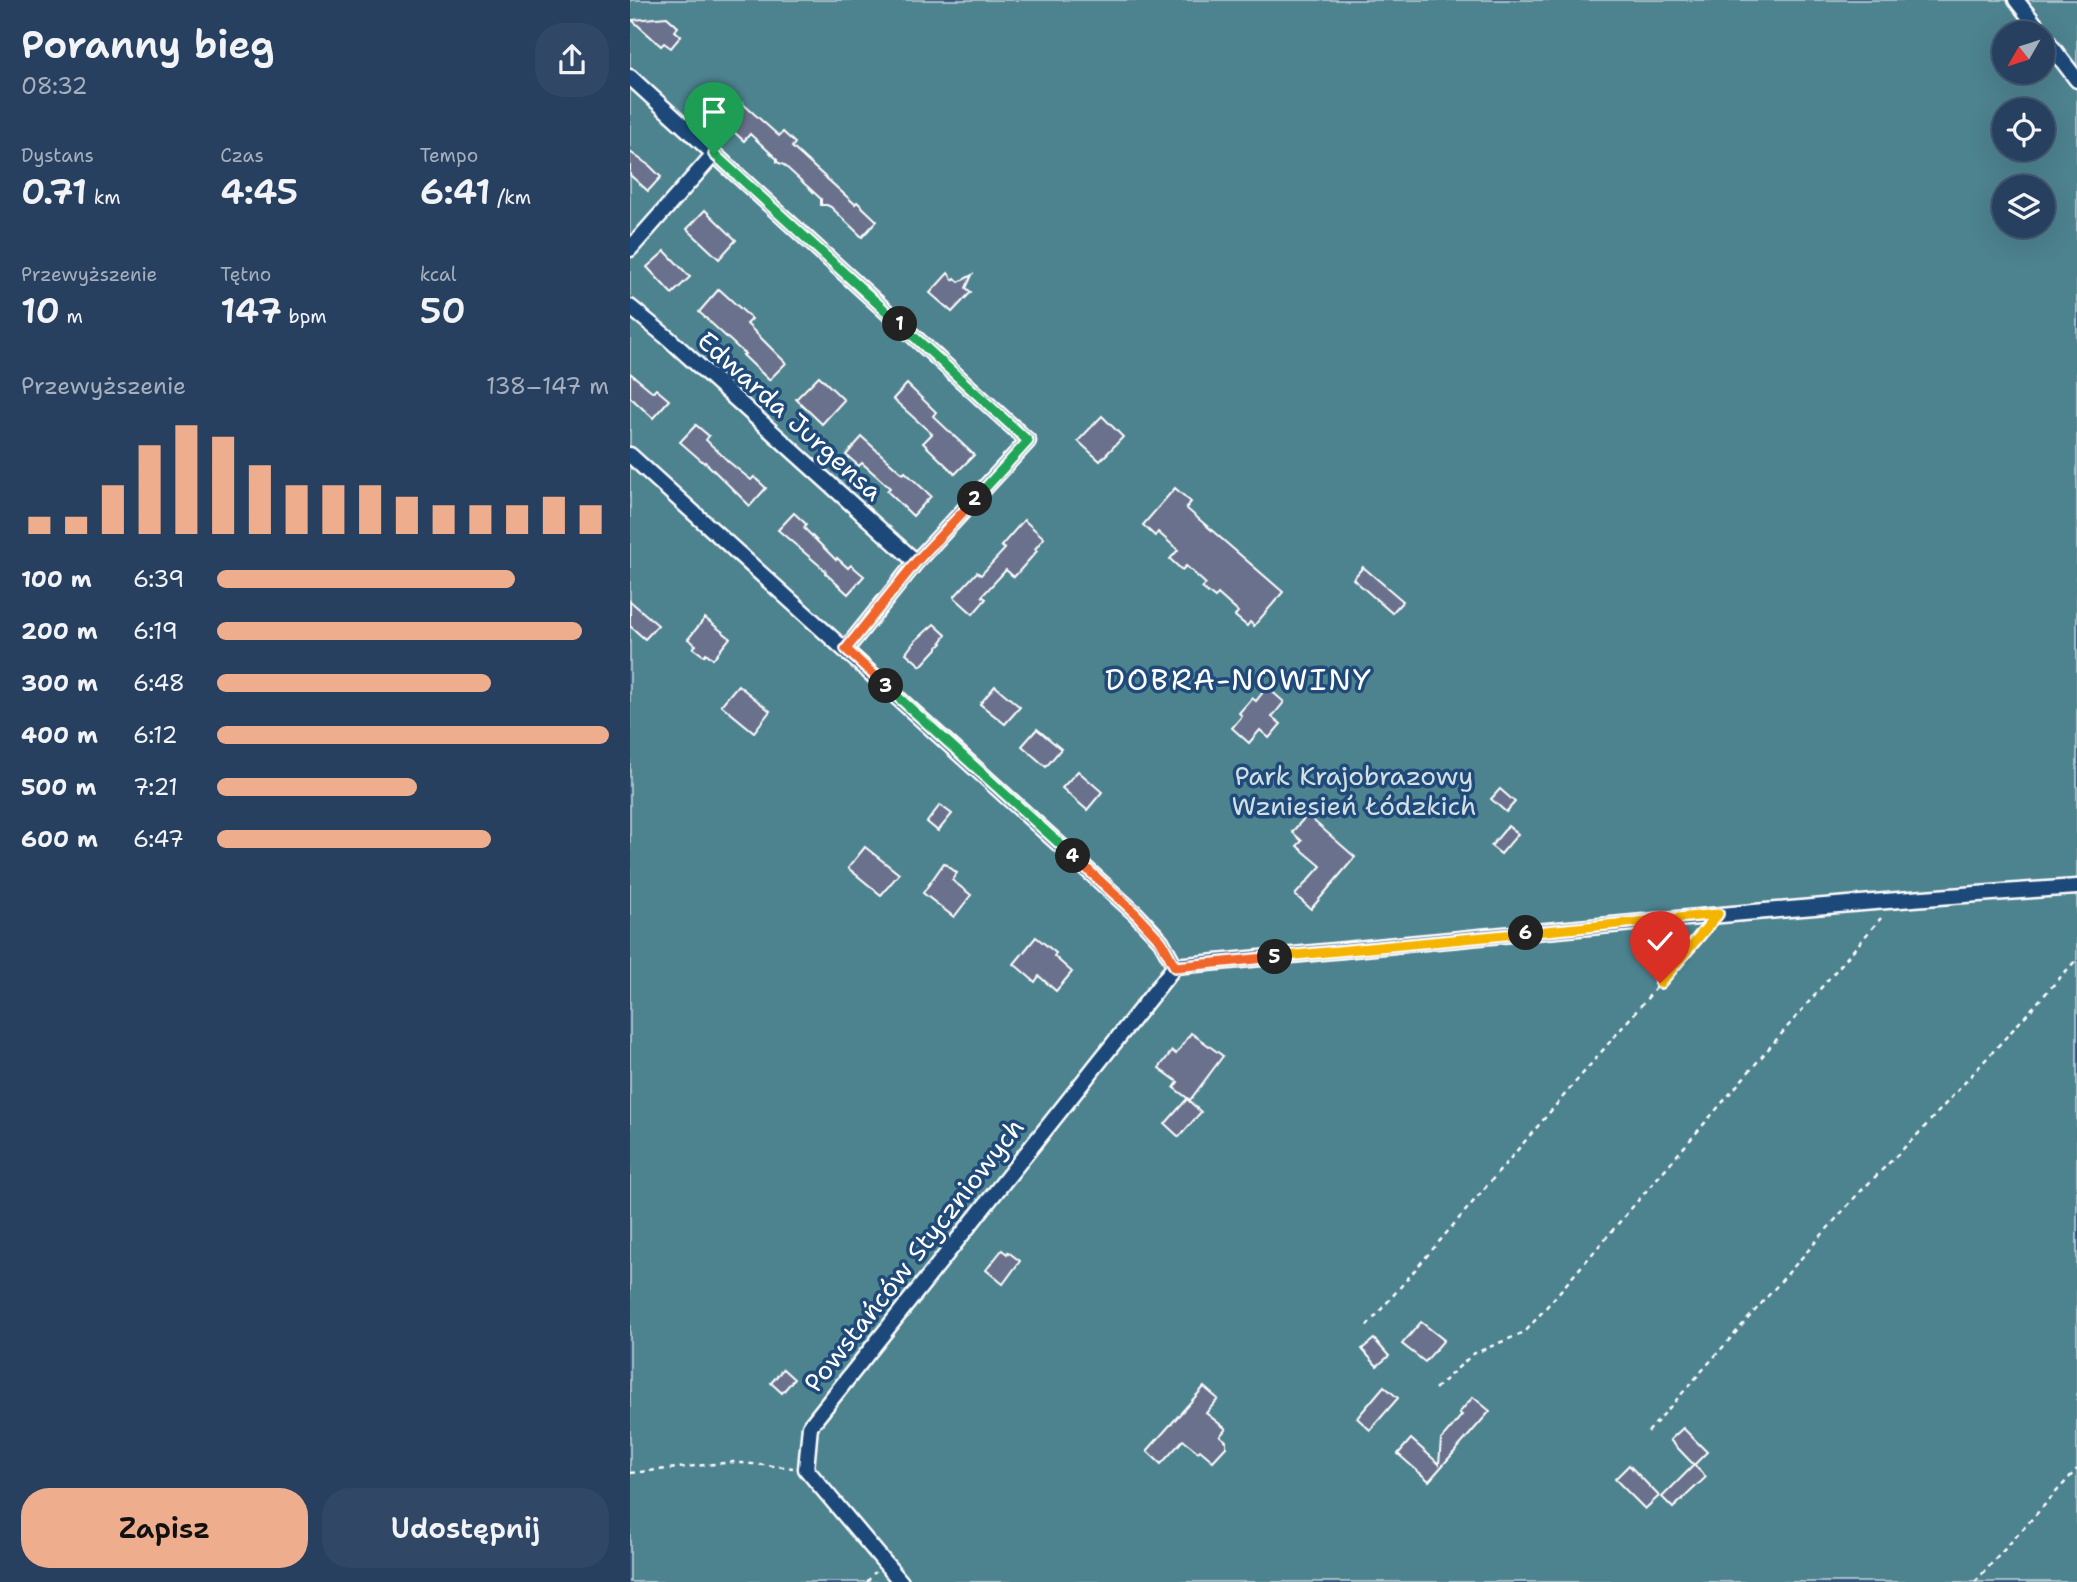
<!DOCTYPE html>
<html lang="pl">
<meta charset="utf-8">
<style>
:root{--surface:#28405f;--page:#304765;--text:#f1f3f6;--muted:#a5afbd;--line:#445974;--accent:#eead8d}
body{margin:0;font-family:"Shantell Sans",sans-serif;background:var(--page);color:var(--text);height:100vh;display:flex;flex-direction:column;font-size:26px;white-space:nowrap}
*{box-sizing:border-box;margin:0}
p{font-size:23px;color:var(--muted)}
.icon{flex:none;width:38px;height:38px;fill:none;stroke:currentColor;stroke-width:2;stroke-linecap:round;stroke-linejoin:round}
.map{position:relative;flex:1;overflow:hidden}
.details{display:flex;flex-direction:column;background:var(--surface);width:630px}
.details>*{flex:none}
.needle{width:46px;rotate:231deg}
.buttons{position:absolute;left:1362px;top:21px;display:grid;gap:14px}
.buttons a{display:grid;place-items:center;width:63px;height:63px;border-radius:50%;background:var(--surface);box-shadow:0 7px 28px #0002,0 0 0 2px var(--line);font-size:35px}
.pin{position:absolute;display:grid;place-items:center;width:60px;height:60px;color:#fff;margin:-72px -30px;border-radius:50% 50% 50% 0;rotate:-45deg;box-shadow:0 0 7px #0007}
.pin .icon{rotate:45deg}
.km{position:absolute;width:35px;height:35px;margin:-18px;border-radius:50%;background:#222;color:#fff;font-size:19px;line-height:35px;text-align:center}
.round{display:grid;place-items:center;flex:none;width:74px;height:74px;border-radius:28px;background:var(--page)}
.summary{display:flex;align-items:center;justify-content:space-between;height:119px;padding:0 21px}
h1{font-size:38px;font-weight:600;line-height:52px}
.metrics{display:grid;grid-template-columns:repeat(3,1fr);gap:10px;height:119px;padding:7px 21px}
.metrics div{display:grid;align-content:center}
.metrics b{font-size:35px;font-weight:600}
.metrics small{font-size:19px;font-weight:400}
.metrics p{font-size:19px}
.chart{height:196px;padding:14px 21px}
.chart p{display:flex;justify-content:space-between}
.chart svg{width:100%;height:126px;margin-top:7px;stroke:var(--accent);stroke-width:6}
.cta{display:flex;gap:14px;margin-top:auto;padding:14px 21px}
.cta a{flex:1;height:80px;border-radius:28px;background:var(--accent);color:#111;font-size:28px;font-weight:600;line-height:80px;text-align:center}
.cta a+a{background:var(--page);color:var(--text)}
ul{padding:0 21px;list-style:none;font-size:23px}
li{display:grid;grid-template-columns:112px 84px 1fr;align-items:center;height:52px}
li i{height:18px;border-radius:9px;background:var(--accent)}
main{display:flex;flex:1;min-height:0}
.map>svg:first-child{display:block}
.green{fill:#4e828f;stroke:#a6c0c7;stroke-width:2;fill-rule:evenodd}
.building{fill:#6a718c;stroke:#fff;stroke-width:2}
.lines{fill:none;stroke-linecap:round;stroke-linejoin:round}
.minor-casing{stroke:#fff;stroke-width:19}
.path{stroke:#fff;stroke-width:2.5;stroke-dasharray:5 5;stroke-linecap:butt}
.minor{stroke:#1f4a7a;stroke-width:14}
.split-1-casing{stroke:#fff;stroke-width:14}
.split-2-casing{stroke:#fff;stroke-width:14}
.split-3-casing{stroke:#fff;stroke-width:14}
.split-4-casing{stroke:#fff;stroke-width:14}
.split-5-casing{stroke:#fff;stroke-width:14}
.split-6-casing{stroke:#fff;stroke-width:14}
.split-7-casing{stroke:#fff;stroke-width:14}
.split-1{stroke:#22a559;stroke-width:9}
.split-2{stroke:#22a559;stroke-width:9}
.split-3{stroke:#f0652b;stroke-width:9}
.split-4{stroke:#22a559;stroke-width:9}
.split-5{stroke:#f0652b;stroke-width:9}
.split-6{stroke:#f5b400;stroke-width:9}
.split-7{stroke:#f5b400;stroke-width:9}
.labels{text-anchor:middle;stroke-width:7;stroke-linejoin:round;paint-order:stroke}
.street-label{font-size:26px;fill:#fff;stroke:#1f4a7a}
.park-label{font-size:26px;fill:#d3e0e3;stroke:#1f4a7a}
.quarter-label{font-size:30px;letter-spacing:2px;fill:#fff;stroke:#1f4a7a}
</style>
<main>
<section class="details">
<div class="summary"><div><h1>Poranny bieg</h1><p>08:32</p></div><a class="round"><svg class="icon" aria-label="share" viewBox="0 0 24 24"><path d="M12 15V3M7 8l5-5 5 5M5 13v7h14v-7"/></svg></a></div>
<div class="metrics">
<div><p>Dystans</p><b>0.71<small> km</small></b></div>
<div><p>Czas</p><b>4:45</b></div>
<div><p>Tempo</p><b>6:41<small> /km</small></b></div>
</div>
<div class="metrics">
<div><p>Przewyższenie</p><b>10<small> m</small></b></div>
<div><p>Tętno</p><b>147<small> bpm</small></b></div>
<div><p>kcal</p><b>50</b></div>
</div>
<div class="chart"><p><span>Przewyższenie</span>138–147 m</p>
<svg viewBox="0 0 160 44" preserveAspectRatio="none"><path d="M5 44V38M15 44V38M25 44V27M35 44V13M45 44V6M55 44V10M65 44V20M75 44V27M85 44V27M95 44V27M105 44V31M115 44V34M125 44V34M135 44V34M145 44V31M155 44V34"/></svg>
</div>
<ul>
<li><b>100 m</b>6:39<i style="width:76%"></i></li>
<li><b>200 m</b>6:19<i style="width:93%"></i></li>
<li><b>300 m</b>6:48<i style="width:70%"></i></li>
<li><b>400 m</b>6:12<i style="width:100%"></i></li>
<li><b>500 m</b>7:21<i style="width:51%"></i></li>
<li><b>600 m</b>6:47<i style="width:70%"></i></li>
</ul>
<div class="cta"><a>Zapisz</a><a>Udostępnij</a></div>
</section>
<div class="map">
<svg width="1447" height="1582" viewBox="0 0 1447 1582">
<rect width="100%" height="100%" fill="#36567f"/>
<filter id="ink" filterUnits="userSpaceOnUse"><feTurbulence type="fractalNoise" baseFrequency=".0143" numOctaves="2"/><feDisplacementMap in="SourceGraphic" scale="14" xChannelSelector="R" yChannelSelector="G"/><feConvolveMatrix kernelMatrix="1 2 1 2 8 2 1 2 1" color-interpolation-filters="sRGB"/></filter>
<g filter="url(#ink)">
<!-- green -->
<path class="green" d="M0,0H1447V1582H0ZM1374,33H1412V72H1374ZM1374,110H1412V149H1374ZM1374,187H1412V226H1374Z"/>
<!-- building -->
<g class="building">
<path d="M37,17L48,27L45,31L51,36L41,48L34,43L31,46L2,20Z"/>
<path d="M112,103L149,136L153,132L165,143L162,147L225,204L227,202L247,221L232,237L201,207L197,205H191V199L154,165L147,162V159L120,134L114,141L94,123Z"/>
<path d="M0,152L20,166L31,177L18,191L0,175Z"/>
<path d="M75,210L106,240L89,259L57,229Z"/>
<path d="M35,251L60,277L42,294L17,267Z"/>
<path d="M318,273L323,280L325,278L329,282L342,275L336,288L341,292L322,312L300,293Z"/>
<path d="M89,289L122,319L117,324L156,363L139,380L113,355L115,354L69,312Z"/>
<path d="M0,373L23,392L26,389L39,400L23,418L0,397Z"/>
<path d="M189,376L214,400L192,424L166,399Z"/>
<path d="M277,384L306,412L303,416L344,455L325,474L293,443L302,434L263,399Z"/>
<path d="M472,416L493,437L470,461L448,441Z"/>
<path d="M66,425L79,436L76,440L99,462L121,480L124,477L136,488L120,506L75,462L74,463L50,442Z"/>
<path d="M232,437L273,474L275,472L301,496L283,516L257,491L260,488L232,463L229,466L216,455Z"/>
<path d="M545,488L561,502L556,508L653,592L624,626L620,622L617,626L605,616L608,612L588,594L585,598L572,588L576,584L556,566L552,570L540,559L548,550L528,532L525,536L513,525Z"/>
<path d="M164,513L176,524L174,528L206,560L207,558L218,568L221,565L234,576L218,594L195,573L196,571L148,530Z"/>
<path d="M394,520L414,538L405,549L407,551L384,577L376,570L352,596L356,599L343,614L324,597L347,572L351,575L375,549L371,546Z"/>
<path d="M733,567L773,601L762,613L723,579Z"/>
<path d="M0,601L28,625L15,639L0,626Z"/>
<path d="M75,618L100,638L83,659L76,653L74,656L63,648L66,645L58,639Z"/>
<path d="M304,624L316,635L311,642L312,643L291,666L276,653L285,641Z"/>
<path d="M108,685L140,711L124,732L91,705Z"/>
<path d="M365,686L390,707L375,724L350,704Z"/>
<path d="M637,687L654,702L642,717L651,724L639,738L630,730L619,743L602,728L612,716L609,713L622,698L626,701Z"/>
<path d="M407,729L431,749L416,767L392,746Z"/>
<path d="M448,771L472,792L457,810L432,788Z"/>
<path d="M870,789L885,802L876,812L861,799Z"/>
<path d="M310,805L322,814L308,831L297,822Z"/>
<path d="M677,815L725,857L681,909L665,895L691,866L667,846L672,841L662,832Z"/>
<path d="M878,826L888,834L871,854L861,846Z"/>
<path d="M235,847L269,874L251,895L218,868Z"/>
<path d="M314,863L327,873L322,880L341,895L324,917L293,893Z"/>
<path d="M406,937L426,953L424,956L442,972L426,991L409,976L405,982L384,964Z"/>
<path d="M561,1033L593,1056L560,1100L544,1088L548,1082L529,1068L542,1051L546,1054Z"/>
<path d="M557,1099L571,1112L549,1137L535,1124Z"/>
<path d="M372,1250L377,1254L378,1252L390,1261L373,1284L356,1270Z"/>
<path d="M791,1322L814,1340L795,1362L772,1344Z"/>
<path d="M744,1339L759,1356L747,1366L732,1349Z"/>
<path d="M153,1369L164,1379L152,1393L141,1383Z"/>
<path d="M754,1386L768,1398L740,1430L727,1418Z"/>
<path d="M574,1387L588,1399L576,1413L596,1429L590,1436L596,1441V1447L583,1461L570,1450L568,1452L553,1440L531,1464L517,1451Z"/>
<path d="M843,1397L860,1411L799,1481L768,1454L781,1439L809,1464L811,1440L832,1415L829,1413Z"/>
<path d="M1053,1428L1077,1452L1064,1465L1040,1440Z"/>
<path d="M999,1465L1029,1496L1015,1509L985,1479Z"/>
<path d="M1064,1465L1076,1477L1043,1508L1032,1497Z"/>
</g>
<g class="lines">
<defs>
<g id="minor">
<path d="M1386,0L1412,33"/>
<path d="M1412,34L1447,80"/>
<path d="M0,77L398,441L286,562L216,649"/>
<path d="M0,249L84,154"/>
<path d="M0,307L38,338L286,562"/>
<path d="M0,455L506,914L531,941L545,966"/>
<path d="M545,966C846,938 1146,907 1447,887"/>
<path d="M271,1582L176,1469L180,1426L545,966"/>
</g>
</defs>
<!-- minor casing -->
<use href="#minor" class="minor-casing"/>
<!-- path -->
<g class="path">
<path d="M737,1326L1073,933"/>
<path d="M805,1389L843,1354L895,1332L1251,918"/>
<path d="M1018,1432L1227,1195L1289,1133L1447,959"/>
<path d="M0,1473L103,1462L163,1468"/>
<path d="M237,1582L245,1572"/>
<path d="M1345,1582L1447,1469"/>
</g>
<!-- minor -->
<use href="#minor" class="minor"/>
</g>
</g>
<g class="lines" filter="url(#ink)">
<defs>
<path id="split-1" d="M84,154L270,324"/>
<path id="split-2" d="M270,324L398,441L345,499"/>
<path id="split-3" d="M256,686L216,649L286,562L345,499"/>
<path id="split-4" d="M256,686L443,856"/>
<path id="split-5" d="M443,856L506,914L531,941L545,967L645,957"/>
<path id="split-6" d="M645,957L896,933"/>
<path id="split-7" d="M896,933L1088,914L1030,983"/>
</defs>
<!-- split-1 casing -->
<use href="#split-1" class="split-1-casing"/>
<!-- split-2 casing -->
<use href="#split-2" class="split-2-casing"/>
<!-- split-3 casing -->
<use href="#split-3" class="split-3-casing"/>
<!-- split-4 casing -->
<use href="#split-4" class="split-4-casing"/>
<!-- split-5 casing -->
<use href="#split-5" class="split-5-casing"/>
<!-- split-6 casing -->
<use href="#split-6" class="split-6-casing"/>
<!-- split-7 casing -->
<use href="#split-7" class="split-7-casing"/>
<!-- split-1 -->
<use href="#split-1" class="split-1"/>
<!-- split-2 -->
<use href="#split-2" class="split-2"/>
<!-- split-3 -->
<use href="#split-3" class="split-3"/>
<!-- split-4 -->
<use href="#split-4" class="split-4"/>
<!-- split-5 -->
<use href="#split-5" class="split-5"/>
<!-- split-6 -->
<use href="#split-6" class="split-6"/>
<!-- split-7 -->
<use href="#split-7" class="split-7"/>
</g>
<g class="labels">
<!-- street labels -->
<g class="street-label">
<text transform="translate(160 416) rotate(42)" y="9">Edwarda Jurgensa</text>
<text transform="translate(284 1255) rotate(-52)" y="9">Powstańców Styczniowych</text>
</g>
<!-- park labels -->
<g class="park-label">
<text x="724" y="785">Park Krajobrazowy<tspan x="724" dy="30">Wzniesień Łódzkich</tspan></text>
</g>
<!-- quarter labels -->
<g class="quarter-label">
<text x="609" y="690">DOBRA-NOWINY</text>
</g>
</g>
</svg>
<div class="buttons">
<a><svg class="needle" viewBox="-14 -14 28 28"><path d="M0-13l5 13h-10z" fill="#e53935"/><path d="M0 13l5-13h-10z" fill="#a5afbd"/></svg></a>
<a><svg class="icon" aria-label="locate" viewBox="0 0 24 24"><circle cx="12" cy="12" r="6"/><path d="M12 2v4M12 18v4M2 12h4M18 12h4"/></svg></a>
<a><svg class="icon" aria-label="layers" viewBox="0 0 24 24"><path d="M12 4l9 5-9 5-9-5zM3 14l9 5 9-5"/></svg></a>
</div>
<div class="pin" style="left:84px;top:154px;background:#1e9e55"><svg class="icon" aria-label="arrive" viewBox="0 0 24 24"><path d="M6 21V4h12l-3 4 3 4H6"/></svg></div>
<div class="pin" style="left:1030px;top:983px;background:#d93025"><svg class="icon" aria-label="check" viewBox="0 0 24 24"><path d="M5 12l5 5 9-10"/></svg></div>
<b class="km" style="left:270px;top:324px">1</b>
<b class="km" style="left:345px;top:499px">2</b>
<b class="km" style="left:256px;top:686px">3</b>
<b class="km" style="left:443px;top:856px">4</b>
<b class="km" style="left:645px;top:957px">5</b>
<b class="km" style="left:896px;top:933px">6</b>
</div>
</main>
